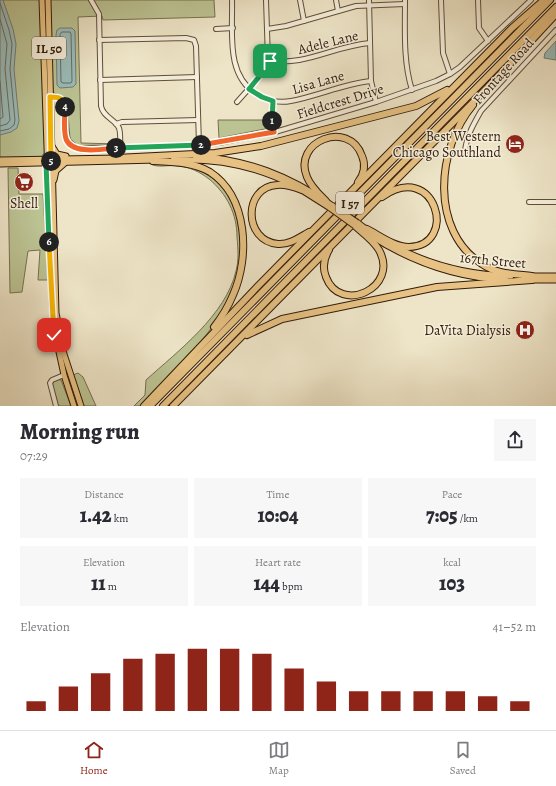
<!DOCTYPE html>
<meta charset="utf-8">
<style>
:root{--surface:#fff;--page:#f7f7f7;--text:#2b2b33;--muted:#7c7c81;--line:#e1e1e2;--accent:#8f2418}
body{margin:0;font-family:Alegreya,serif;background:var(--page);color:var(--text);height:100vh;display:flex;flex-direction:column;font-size:15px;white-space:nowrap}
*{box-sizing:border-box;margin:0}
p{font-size:13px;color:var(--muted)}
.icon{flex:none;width:22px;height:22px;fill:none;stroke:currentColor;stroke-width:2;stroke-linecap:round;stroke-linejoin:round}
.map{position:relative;height:406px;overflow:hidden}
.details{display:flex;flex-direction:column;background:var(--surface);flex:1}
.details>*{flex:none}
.pin{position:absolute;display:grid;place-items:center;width:34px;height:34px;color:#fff;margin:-17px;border-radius:8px;box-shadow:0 2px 6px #0006}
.km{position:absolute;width:20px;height:20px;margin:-10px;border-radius:50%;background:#222;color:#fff;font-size:11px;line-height:20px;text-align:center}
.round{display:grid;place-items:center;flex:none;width:42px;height:42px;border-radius:0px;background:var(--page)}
.headline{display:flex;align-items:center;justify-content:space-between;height:68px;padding:0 20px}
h1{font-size:22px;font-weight:800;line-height:30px}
.stats{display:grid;grid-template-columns:repeat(3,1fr);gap:6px;height:68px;padding:4px 20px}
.stats div{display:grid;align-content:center;border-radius:0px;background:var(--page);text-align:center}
.stats b{font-size:20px;font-weight:800}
.stats small{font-size:11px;font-weight:400}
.stats p{font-size:11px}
.chart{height:112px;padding:8px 20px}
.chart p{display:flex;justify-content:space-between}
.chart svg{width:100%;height:72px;margin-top:4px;stroke:var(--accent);stroke-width:6}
.menu{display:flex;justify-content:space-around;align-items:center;height:56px;border-top:1px solid var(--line);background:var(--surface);font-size:11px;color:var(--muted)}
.menu a{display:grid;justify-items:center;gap:2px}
.menu .active{color:var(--accent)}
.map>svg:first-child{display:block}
.green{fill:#bcc393;stroke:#776f4e}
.water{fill:#9bbdbc;stroke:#717c74}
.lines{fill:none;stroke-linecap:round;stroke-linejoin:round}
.shore{stroke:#666c62;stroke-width:1}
.minor-casing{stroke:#614e38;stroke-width:6}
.major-casing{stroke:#321b08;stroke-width:7}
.highway-casing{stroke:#321b08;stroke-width:8}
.minor{stroke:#f4eedb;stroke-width:4}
.major{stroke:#e7c284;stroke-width:5}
.highway{stroke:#e7c284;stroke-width:6}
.major-bridge-casing{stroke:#321b08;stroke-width:7;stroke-linecap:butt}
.major-bridge{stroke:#e7c284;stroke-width:5}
.split-1-casing{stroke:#fff;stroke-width:8}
.split-2-casing{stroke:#fff;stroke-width:8}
.split-3-casing{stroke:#fff;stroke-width:8}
.split-4-casing{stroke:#fff;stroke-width:8}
.split-5-casing{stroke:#fff;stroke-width:8}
.split-6-casing{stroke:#fff;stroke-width:8}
.split-7-casing{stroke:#fff;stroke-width:8}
.split-1{stroke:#22a559;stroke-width:5}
.split-2{stroke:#f0652b;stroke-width:5}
.split-3{stroke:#22a559;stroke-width:5}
.split-4{stroke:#f0652b;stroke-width:5}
.split-5{stroke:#f5b400;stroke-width:5}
.split-6{stroke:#22a559;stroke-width:5}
.split-7{stroke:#f5b400;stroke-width:5}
.labels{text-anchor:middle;stroke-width:3;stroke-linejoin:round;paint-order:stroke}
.shield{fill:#f4eedb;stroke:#6c5a47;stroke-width:1}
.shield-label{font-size:13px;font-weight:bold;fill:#321b08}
.street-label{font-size:14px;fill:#321b08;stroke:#f4eedb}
.poi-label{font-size:14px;fill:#321b08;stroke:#f4eedb;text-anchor:end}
</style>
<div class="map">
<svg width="556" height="406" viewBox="0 0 556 406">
<rect width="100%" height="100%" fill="#eee5c8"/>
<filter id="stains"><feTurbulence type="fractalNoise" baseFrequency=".005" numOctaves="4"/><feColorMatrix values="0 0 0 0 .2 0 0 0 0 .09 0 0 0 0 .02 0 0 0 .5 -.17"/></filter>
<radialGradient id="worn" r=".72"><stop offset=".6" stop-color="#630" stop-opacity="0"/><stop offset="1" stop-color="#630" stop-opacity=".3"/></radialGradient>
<!-- green -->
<g class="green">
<path d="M0,0H40L45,152L41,157L0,158Z"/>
<path d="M49,0H214L215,17L103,20L102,16L78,17L81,143L118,144L117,147H80L70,139L67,100L64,97L52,92Z"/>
<path d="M218,120H269L270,128L219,138Z"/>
<path d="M149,163C201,160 235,182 240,236C242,257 239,280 229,299C209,340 171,373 140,406H134L145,395L146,380C178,351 226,315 236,271C239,260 238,249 237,237C237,214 227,194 209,179C200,172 190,167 178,166C169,164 157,169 149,163Z"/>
<path d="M8,168H18L19,194H43L48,280H38L40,250L28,251L22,292L10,293Z"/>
<path d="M78,373L83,377L96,406H82L73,375Z"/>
<path d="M57,379L61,380L71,406H58L52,384Z"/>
</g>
<!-- water -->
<g class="water">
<path d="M0,0H3L13,29L16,44L14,69L19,121L17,128L11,132L0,135Z"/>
<path d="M60,28H72L75,31L76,84L73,87L60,88L57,85L56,35L57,30Z"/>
<path d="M556,41V60L544,58L545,53Z"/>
</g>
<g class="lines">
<!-- shore -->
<g class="shore">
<path d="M0,3L9,30L12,44L10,69L15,120L14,125L9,129L0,131"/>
<path d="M0,19L7,44L5,69L10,120L7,124L0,126"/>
<path d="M62,32H70L71,34L72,81L71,83H63L61,82L60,35Z"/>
<path d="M0,81L3,117L0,119"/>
</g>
<defs>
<g id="minor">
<path d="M91,0L99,14L101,106C103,117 115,119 119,128C121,134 120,142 120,148"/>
<path d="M232,0C233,32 225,76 258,95C268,101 280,103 291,101C318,96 343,84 371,81"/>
<path d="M300,0L304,21"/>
<path d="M336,0L338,11"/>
<path d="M369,0L371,81L376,102"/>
<path d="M405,0C405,29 403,62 412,90"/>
<path d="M441,0L443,53L450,74"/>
<path d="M478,0L479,28L488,41"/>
<path d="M216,29L233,28"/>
<path d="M267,29L286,26L356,6L405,4"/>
<path d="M99,40L186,38L194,40L196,46L199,145"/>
<path d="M268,60C305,67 333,46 370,43"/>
<path d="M100,80L197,77"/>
<path d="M48,97H56L63,100C70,115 58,140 77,148L165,147L219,143L275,132L376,102L436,81L450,74L460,67L531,0"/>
<path d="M273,101L272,115L275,132"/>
<path d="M237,102L263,73L268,60L266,0"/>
<path d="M116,124L122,122L198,120"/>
<path d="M465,152C466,137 473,125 481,111L556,30"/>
<path d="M529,202H556"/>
<path d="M56,406L50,383L52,380L64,375"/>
</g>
<g id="major">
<path d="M42,0L53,324L64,375L74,406"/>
<path d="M48,0L56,313L64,354L81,406"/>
<path d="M52,146L57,154L66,156"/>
<path d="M195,156C247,159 290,176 333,206"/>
<path d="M0,160L119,158"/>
<path d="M173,160C214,158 256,166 293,185"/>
<path d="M0,164L157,160"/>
<path d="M54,180L56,171L65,163"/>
<path d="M300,189L330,208"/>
<path d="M358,223L370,232"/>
<path d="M368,234C411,262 455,278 506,280"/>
<path d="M392,245C429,265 469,275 511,276"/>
<path d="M529,276H556"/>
<path d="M528,280H556"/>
</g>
<g id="highway">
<path d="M492,83L556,14"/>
<path d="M473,105C436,149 430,231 482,264C496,274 515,274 532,276"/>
<path d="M116,158L215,153L261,146L416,106L447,90"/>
<path d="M153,161C172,162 193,162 210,172C248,197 250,257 233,295C228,307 222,317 214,327"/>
<path d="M302,190C294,187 286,184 277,185C243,187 243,241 278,244C289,245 300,237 309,232"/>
<path d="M326,201C319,194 311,187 307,177C292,141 349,119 362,156C366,165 364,175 358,182"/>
<path d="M367,229C379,235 394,247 409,247C459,246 436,159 382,197"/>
<path d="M329,250C324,258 322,267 326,277C340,315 400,288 379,250C373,240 363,233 355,226"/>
<path d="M247,335L282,319L437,287L532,280"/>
<path d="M144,406L258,286L512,28L544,0"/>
<path d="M150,406L550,0"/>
<path d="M163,406L556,7"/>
<path d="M173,406L494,81"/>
</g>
</defs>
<!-- minor casing -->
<use href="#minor" class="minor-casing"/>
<!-- major casing -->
<use href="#major" class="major-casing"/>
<!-- highway casing -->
<use href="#highway" class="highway-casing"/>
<!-- minor -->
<use href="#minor" class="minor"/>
<!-- major -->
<use href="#major" class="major"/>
<!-- highway -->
<use href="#highway" class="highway"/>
<defs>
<g id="major-bridge">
<path d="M333,206L358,223"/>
<path d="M330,208L355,226"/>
</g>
</defs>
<!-- major-bridge casing -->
<use href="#major-bridge" class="major-bridge-casing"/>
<!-- major-bridge -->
<use href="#major-bridge" class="major-bridge"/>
</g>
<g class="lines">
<defs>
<path id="split-1" d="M270,61L268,60L263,72L249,89L262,97L273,101L272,121"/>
<path id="split-2" d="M201,145L274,132L272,121"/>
<path id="split-3" d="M116,148L201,145"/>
<path id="split-4" d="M65,107C65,117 63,129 66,139C72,155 103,149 116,148"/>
<path id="split-5" d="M51,161L50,97C59,97 63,98 65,107"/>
<path id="split-6" d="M49,242L46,163H51V161"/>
<path id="split-7" d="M49,242L54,335"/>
</defs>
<!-- split-1 casing -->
<use href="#split-1" class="split-1-casing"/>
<!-- split-2 casing -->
<use href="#split-2" class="split-2-casing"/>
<!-- split-3 casing -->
<use href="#split-3" class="split-3-casing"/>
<!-- split-4 casing -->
<use href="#split-4" class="split-4-casing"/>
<!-- split-5 casing -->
<use href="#split-5" class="split-5-casing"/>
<!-- split-6 casing -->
<use href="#split-6" class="split-6-casing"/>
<!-- split-7 casing -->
<use href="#split-7" class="split-7-casing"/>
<!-- split-1 -->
<use href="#split-1" class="split-1"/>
<!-- split-2 -->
<use href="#split-2" class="split-2"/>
<!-- split-3 -->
<use href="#split-3" class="split-3"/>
<!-- split-4 -->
<use href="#split-4" class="split-4"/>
<!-- split-5 -->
<use href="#split-5" class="split-5"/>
<!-- split-6 -->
<use href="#split-6" class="split-6"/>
<!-- split-7 -->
<use href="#split-7" class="split-7"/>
</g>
<!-- icons -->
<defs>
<symbol id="hotel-disc" viewBox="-11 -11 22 22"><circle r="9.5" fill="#8f2418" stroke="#f4eedb"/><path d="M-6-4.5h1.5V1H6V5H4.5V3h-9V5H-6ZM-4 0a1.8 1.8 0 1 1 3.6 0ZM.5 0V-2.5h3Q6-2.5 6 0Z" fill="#fff"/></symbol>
<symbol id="supermarket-disc" viewBox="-11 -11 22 22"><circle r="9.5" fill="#8f2418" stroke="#f4eedb"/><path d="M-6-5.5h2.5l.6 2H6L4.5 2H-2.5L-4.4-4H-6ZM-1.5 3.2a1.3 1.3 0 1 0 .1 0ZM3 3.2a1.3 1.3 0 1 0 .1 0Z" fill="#fff"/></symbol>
<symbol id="hospital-disc" viewBox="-11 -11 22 22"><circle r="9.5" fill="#8f2418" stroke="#f4eedb"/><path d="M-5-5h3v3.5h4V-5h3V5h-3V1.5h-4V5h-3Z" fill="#fff"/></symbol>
</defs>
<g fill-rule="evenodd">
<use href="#hotel-disc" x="504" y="133" width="22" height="22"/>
<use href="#supermarket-disc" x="13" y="171" width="22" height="22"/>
<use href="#hospital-disc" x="514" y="319" width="22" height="22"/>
</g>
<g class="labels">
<!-- shield labels -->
<g class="shield">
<rect x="32" y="37" width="34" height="22" rx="3"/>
<rect x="336" y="192" width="28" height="22" rx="3"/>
</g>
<g class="shield-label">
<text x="49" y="53">IL 50</text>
<text x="350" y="208">I 57</text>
</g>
<!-- street labels -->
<g class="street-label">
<text transform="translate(328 42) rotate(-14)" y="5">Adele Lane</text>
<text transform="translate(503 71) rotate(-48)" y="5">Frontage Road</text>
<text transform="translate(318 82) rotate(-16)" y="5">Lisa Lane</text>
<text transform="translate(340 101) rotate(-17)" y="5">Fieldcrest Drive</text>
<text transform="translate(493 260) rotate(5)" y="5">167th Street</text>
</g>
<!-- poi labels -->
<g class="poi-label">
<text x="501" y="141">Best Western<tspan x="501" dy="16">Chicago Southland</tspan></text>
<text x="24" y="208" text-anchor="middle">Shell</text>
<text x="511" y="335">DaVita Dialysis</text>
</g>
</g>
<rect width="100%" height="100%" filter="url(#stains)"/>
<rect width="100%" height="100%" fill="url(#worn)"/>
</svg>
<div class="pin" style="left:270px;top:61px;background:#1e9e55"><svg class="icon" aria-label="arrive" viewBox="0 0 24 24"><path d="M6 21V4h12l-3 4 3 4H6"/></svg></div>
<div class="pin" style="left:54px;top:335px;background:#d93025"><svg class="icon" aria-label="check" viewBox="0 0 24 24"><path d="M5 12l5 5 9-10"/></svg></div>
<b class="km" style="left:272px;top:121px">1</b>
<b class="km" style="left:201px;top:145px">2</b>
<b class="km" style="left:116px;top:148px">3</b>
<b class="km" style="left:65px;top:107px">4</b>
<b class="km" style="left:51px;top:161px">5</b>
<b class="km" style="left:49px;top:242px">6</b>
</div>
<section class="details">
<div class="headline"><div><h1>Morning run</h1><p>07:29</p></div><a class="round"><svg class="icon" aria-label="share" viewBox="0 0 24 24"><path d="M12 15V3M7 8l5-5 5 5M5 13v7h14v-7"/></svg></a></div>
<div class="stats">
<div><p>Distance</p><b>1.42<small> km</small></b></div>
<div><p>Time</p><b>10:04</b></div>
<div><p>Pace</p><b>7:05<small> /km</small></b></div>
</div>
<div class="stats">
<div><p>Elevation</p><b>11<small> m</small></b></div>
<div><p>Heart rate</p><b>144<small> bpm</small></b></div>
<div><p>kcal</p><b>103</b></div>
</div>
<div class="chart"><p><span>Elevation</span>41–52 m</p>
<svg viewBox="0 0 160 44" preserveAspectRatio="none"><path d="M5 44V38M15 44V29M25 44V21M35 44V12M45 44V9M55 44V6M65 44V6M75 44V9M85 44V18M95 44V26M105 44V32M115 44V32M125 44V32M135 44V32M145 44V35M155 44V38"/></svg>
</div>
</section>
<nav class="menu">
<a class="active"><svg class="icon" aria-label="home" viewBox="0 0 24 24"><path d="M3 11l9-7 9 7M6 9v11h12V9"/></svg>Home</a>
<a><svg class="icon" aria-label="map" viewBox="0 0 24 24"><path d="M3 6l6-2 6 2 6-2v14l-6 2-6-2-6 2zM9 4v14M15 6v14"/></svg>Map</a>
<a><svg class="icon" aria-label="saved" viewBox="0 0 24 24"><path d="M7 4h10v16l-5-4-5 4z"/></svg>Saved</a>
</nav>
